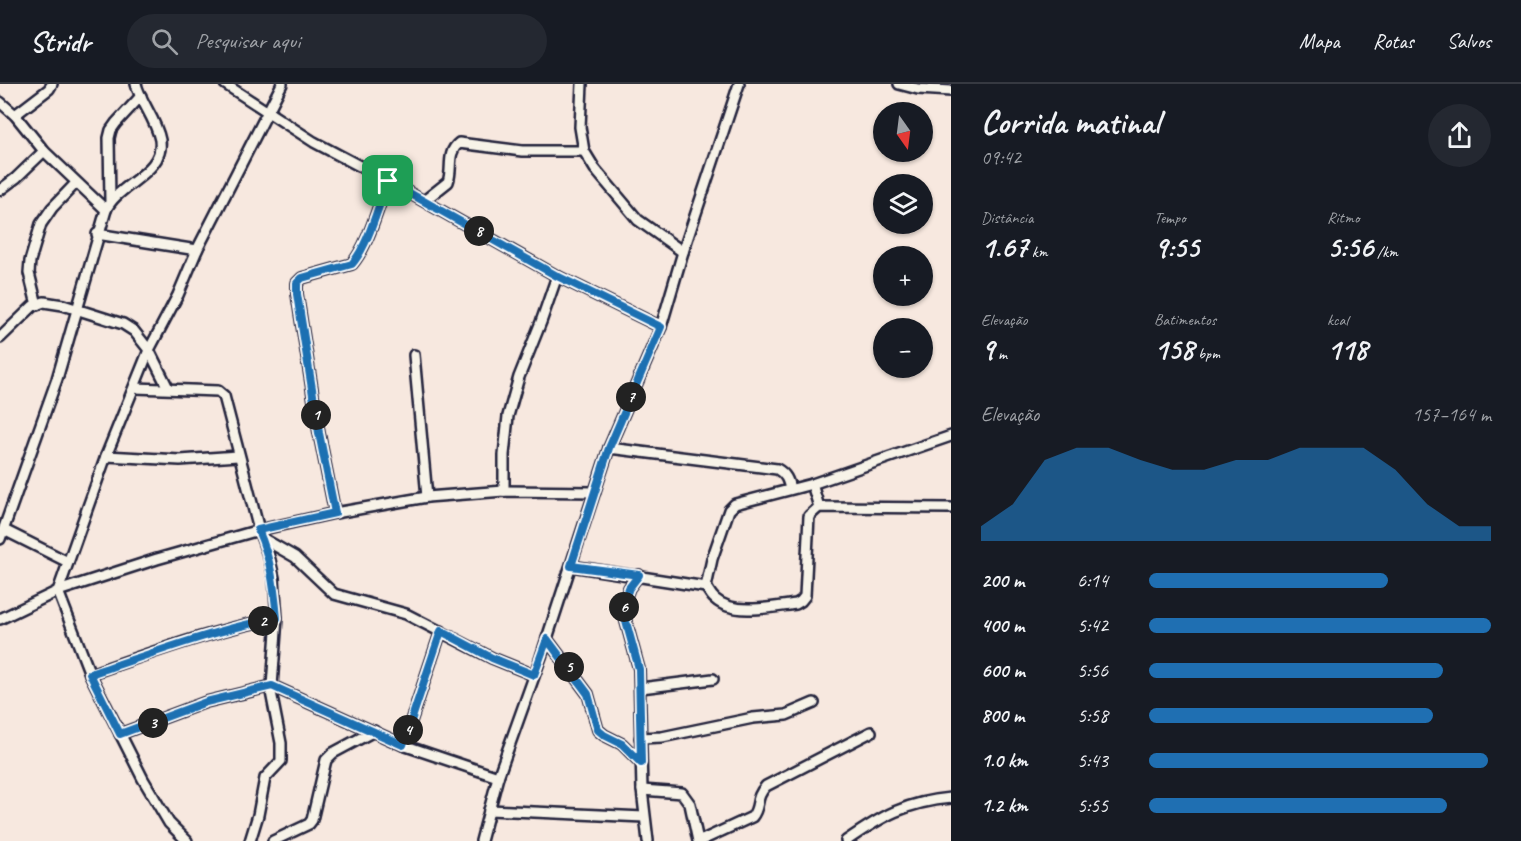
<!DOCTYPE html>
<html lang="pt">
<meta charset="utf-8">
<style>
:root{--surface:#171b24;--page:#242831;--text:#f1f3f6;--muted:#9ea1a6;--line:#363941;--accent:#1f6fb2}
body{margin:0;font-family:Caveat,sans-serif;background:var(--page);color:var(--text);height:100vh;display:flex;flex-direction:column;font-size:22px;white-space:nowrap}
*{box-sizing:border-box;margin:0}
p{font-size:20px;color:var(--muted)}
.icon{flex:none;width:33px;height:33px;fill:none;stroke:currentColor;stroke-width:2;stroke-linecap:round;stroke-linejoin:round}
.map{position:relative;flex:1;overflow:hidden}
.side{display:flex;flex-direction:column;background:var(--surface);width:570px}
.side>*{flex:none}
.needle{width:39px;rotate:166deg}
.buttons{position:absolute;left:873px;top:18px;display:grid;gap:12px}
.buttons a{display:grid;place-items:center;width:60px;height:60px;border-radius:50%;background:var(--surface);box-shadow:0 2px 4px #0004;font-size:30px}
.pin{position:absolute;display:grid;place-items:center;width:51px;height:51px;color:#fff;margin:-26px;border-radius:12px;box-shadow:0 3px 9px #0006}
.km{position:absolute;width:30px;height:30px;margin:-15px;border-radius:50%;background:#222;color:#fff;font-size:16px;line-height:30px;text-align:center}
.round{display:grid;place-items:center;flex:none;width:63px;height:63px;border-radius:32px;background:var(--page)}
.summary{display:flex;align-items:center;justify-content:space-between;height:102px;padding:0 30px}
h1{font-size:33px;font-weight:800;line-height:45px}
.figures{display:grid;grid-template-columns:repeat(3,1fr);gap:9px;height:102px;padding:6px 30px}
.figures div{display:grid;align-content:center}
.figures b{font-size:30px;font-weight:800}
.figures small{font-size:16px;font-weight:400}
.figures p{font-size:16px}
.chart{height:168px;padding:12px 30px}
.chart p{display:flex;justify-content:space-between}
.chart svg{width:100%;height:108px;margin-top:6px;fill:var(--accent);opacity:.7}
ul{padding:0 30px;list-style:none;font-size:20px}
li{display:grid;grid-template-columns:96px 72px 1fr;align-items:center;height:45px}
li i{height:15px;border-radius:8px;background:var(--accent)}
header{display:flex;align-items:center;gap:36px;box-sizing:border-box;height:84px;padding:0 30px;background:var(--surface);border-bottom:2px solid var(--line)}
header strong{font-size:28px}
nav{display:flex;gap:33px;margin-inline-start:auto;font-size:21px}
.search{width:420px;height:54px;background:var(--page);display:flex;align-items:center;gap:15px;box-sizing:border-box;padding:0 21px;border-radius:33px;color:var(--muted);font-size:22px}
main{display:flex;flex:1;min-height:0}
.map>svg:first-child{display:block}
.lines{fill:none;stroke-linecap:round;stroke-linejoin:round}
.street-casing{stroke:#22223b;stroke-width:14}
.street{stroke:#f7f3e8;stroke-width:9}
.route-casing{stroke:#fff;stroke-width:12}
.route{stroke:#1f6fb2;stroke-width:8}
</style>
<header>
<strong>Stridr</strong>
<div class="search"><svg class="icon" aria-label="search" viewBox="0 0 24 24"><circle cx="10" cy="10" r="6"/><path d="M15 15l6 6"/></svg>Pesquisar aqui</div>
<nav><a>Mapa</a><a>Rotas</a><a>Salvos</a></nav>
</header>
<main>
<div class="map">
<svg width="951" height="757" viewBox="0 0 951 757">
<rect width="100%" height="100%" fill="#f7e8df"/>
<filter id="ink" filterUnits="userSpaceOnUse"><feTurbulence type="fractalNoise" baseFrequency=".0167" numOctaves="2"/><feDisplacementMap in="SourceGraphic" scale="12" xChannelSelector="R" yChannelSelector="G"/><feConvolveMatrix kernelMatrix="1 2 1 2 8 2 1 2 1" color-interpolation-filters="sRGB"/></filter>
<g filter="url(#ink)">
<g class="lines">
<defs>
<g id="street">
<path d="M225,0L314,58L388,97L557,192L661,243"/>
<path d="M582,0L580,43L584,67L595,85L638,136L683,168"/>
<path d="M899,0L918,5L951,7"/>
<path d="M0,18L15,31L44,67L106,126L57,295L0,455"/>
<path d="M15,31L49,5L52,0"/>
<path d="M0,106L16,94L44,67"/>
<path d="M110,117L109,54L111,46L116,39L141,12"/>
<path d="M424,117L448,98C453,84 446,69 459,59L522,67H584"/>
<path d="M106,126C117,100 165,89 160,56C156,35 141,19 136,0"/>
<path d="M97,150L197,166"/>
<path d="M37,221L29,189L30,177L41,140L52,124L76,99"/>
<path d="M0,254L33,222L44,218L63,221L123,240L134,247L149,266L168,304"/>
<path d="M414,271L427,413"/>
<path d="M135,304L218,307L224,312L259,446L270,476L274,494L277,534L272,602L403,661L498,693"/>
<path d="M609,364L777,385C786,390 788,396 790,405"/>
<path d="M106,372L180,376L238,372"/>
<path d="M812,400L819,423"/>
<path d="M504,407V371L508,332L519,293L541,238L557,192"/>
<path d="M335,429L319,349L297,210V199L302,194L352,180C369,160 378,122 388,97"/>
<path d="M4,446L68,478"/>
<path d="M262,454L295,473L334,510L406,530L492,574L534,591"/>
<path d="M571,482L706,503L712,475L729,426L735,420L812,400L951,352"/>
<path d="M639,491L629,504L624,518L625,534L639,585L642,706L648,757"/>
<path d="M706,503C709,507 711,512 715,515C733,532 773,523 796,520L801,517L805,512L809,432L819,423L951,424"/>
<path d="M0,535L58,507L157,475L259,446L335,429L427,413L504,407L595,408"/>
<path d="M547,555L588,610L598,646L604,651L622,660L641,679"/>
<path d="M90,590C151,569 213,546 277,534"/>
<path d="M641,604L713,595"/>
<path d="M120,650L206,618L272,602"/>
<path d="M640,654L662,653L753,634L786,631L814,619"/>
<path d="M403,661L441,547"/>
<path d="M642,706L682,709L690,720L698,757"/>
<path d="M489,726L644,733"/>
<path d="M187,757L169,739L143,695L90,590L58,507L106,372L149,266L178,211L197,166L282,0"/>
<path d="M250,757L258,731L265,694L281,677V659L270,603"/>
<path d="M273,757L309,740L312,736L326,676L333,669L374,647"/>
<path d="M481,757L498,693L541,573L609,364L661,243L683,168L739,0"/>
<path d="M700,757L752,733C761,722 754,715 766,702L871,648"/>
<path d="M846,757C882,732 906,718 951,714"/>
</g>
</defs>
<!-- street casing -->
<use href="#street" class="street-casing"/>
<!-- street -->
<use href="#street" class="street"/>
</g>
</g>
<g class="lines" filter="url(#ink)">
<defs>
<path id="route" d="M388,97L557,192L661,243L609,364L571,482L639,491L629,504L624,518L625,534L639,585L641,679L622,660L604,651L598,646L588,610L547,555L534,591L492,574L441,547L403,661L272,602L206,618L120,650L90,590C151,570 213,546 277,534C274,502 271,475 258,446L335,429L319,349L297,210V199L302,194L352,180C369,160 378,122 388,97Z"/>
</defs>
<!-- route casing -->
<use href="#route" class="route-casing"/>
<!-- route -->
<use href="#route" class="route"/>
</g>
</svg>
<div class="buttons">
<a><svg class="needle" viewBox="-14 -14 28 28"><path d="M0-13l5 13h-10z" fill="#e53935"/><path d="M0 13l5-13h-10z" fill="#9ea1a6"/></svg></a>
<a><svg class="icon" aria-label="layers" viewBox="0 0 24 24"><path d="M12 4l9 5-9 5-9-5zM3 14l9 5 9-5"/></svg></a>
<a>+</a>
<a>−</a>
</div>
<div class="pin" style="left:388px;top:97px;background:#1e9e55"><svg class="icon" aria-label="arrive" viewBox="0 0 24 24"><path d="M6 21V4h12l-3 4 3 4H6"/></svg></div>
<b class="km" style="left:316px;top:331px">1</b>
<b class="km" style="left:263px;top:537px">2</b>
<b class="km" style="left:153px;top:639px">3</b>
<b class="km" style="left:408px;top:646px">4</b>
<b class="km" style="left:569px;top:583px">5</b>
<b class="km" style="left:624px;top:523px">6</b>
<b class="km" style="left:631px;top:313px">7</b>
<b class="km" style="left:479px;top:147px">8</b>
</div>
<section class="side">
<div class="summary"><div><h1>Corrida matinal</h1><p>09:42</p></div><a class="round"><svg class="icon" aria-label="share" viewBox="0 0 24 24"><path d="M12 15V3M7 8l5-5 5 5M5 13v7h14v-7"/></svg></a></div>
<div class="figures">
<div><p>Distância</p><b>1.67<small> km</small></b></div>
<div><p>Tempo</p><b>9:55</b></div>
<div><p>Ritmo</p><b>5:56<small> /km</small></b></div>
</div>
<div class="figures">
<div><p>Elevação</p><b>9<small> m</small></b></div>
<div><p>Batimentos</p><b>158<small> bpm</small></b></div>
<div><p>kcal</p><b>118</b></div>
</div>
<div class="chart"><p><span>Elevação</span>157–164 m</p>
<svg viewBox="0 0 160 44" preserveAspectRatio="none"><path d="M0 44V38L10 29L20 11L30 6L40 6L50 11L60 15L70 15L80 11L90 11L100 6L110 6L120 6L130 15L140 29L150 38L160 38V44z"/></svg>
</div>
<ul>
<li><b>200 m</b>6:14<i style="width:70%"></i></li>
<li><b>400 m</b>5:42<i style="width:100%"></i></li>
<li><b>600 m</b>5:56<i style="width:86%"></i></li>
<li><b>800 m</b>5:58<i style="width:83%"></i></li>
<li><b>1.0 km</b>5:43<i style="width:99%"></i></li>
<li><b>1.2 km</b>5:55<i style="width:87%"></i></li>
</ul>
</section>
</main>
